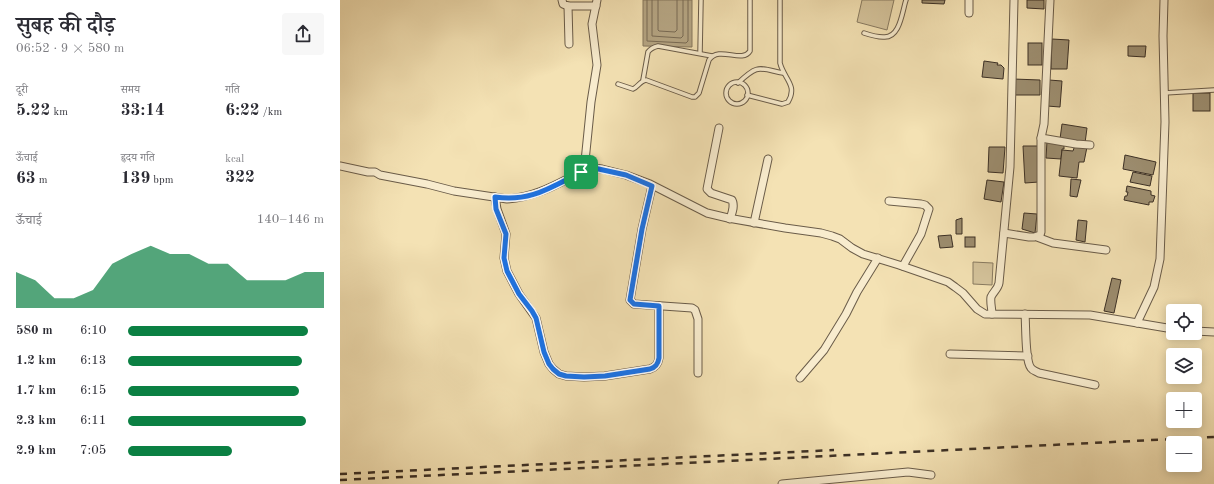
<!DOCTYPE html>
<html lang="hi">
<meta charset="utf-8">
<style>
:root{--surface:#fff;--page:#f7f7f7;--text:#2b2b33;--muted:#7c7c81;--accent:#0b8043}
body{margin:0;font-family:"Old Standard TT","Noto Serif Devanagari",serif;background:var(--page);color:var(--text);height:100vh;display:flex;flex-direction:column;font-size:15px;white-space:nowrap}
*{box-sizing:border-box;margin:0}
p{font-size:13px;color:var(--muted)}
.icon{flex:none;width:22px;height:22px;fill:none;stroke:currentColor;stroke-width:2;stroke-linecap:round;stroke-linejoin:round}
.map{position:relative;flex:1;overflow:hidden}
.side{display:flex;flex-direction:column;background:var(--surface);width:340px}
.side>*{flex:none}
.fabs{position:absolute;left:826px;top:304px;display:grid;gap:8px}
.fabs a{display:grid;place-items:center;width:36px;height:36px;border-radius:4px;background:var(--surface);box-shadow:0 2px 10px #0003;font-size:20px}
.pin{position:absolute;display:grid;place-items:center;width:34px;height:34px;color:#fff;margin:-17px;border-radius:8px;box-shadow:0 2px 6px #0006}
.round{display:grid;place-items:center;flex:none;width:42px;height:42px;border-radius:4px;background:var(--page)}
.head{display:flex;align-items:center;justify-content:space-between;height:68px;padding:0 16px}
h1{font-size:22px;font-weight:600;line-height:30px}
.metrics{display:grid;grid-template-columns:repeat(3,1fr);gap:6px;height:68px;padding:4px 16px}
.metrics div{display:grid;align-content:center}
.metrics b{font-size:17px;font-weight:600}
.metrics small{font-size:11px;font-weight:400}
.metrics p{font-size:11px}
.chart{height:112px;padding:8px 16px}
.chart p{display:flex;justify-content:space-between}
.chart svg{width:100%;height:72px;margin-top:4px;fill:var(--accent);opacity:.7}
ul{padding:0 16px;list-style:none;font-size:13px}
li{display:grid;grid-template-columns:64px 48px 1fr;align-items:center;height:30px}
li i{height:10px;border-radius:5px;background:var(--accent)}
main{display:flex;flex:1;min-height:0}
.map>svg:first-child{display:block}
.green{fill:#d5c49c;stroke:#887a60}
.water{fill:#b5a583;stroke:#85765d}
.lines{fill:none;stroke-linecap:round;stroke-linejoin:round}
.shore{stroke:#786a54;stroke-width:1}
.building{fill:#9c8d6f;stroke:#3c3025}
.service-casing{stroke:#6a5c49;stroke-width:5.5}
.minor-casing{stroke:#6a5c49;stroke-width:9}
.service{stroke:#f8ecce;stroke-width:3.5}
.minor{stroke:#f8ecce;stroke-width:7}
.rail{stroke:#3c3025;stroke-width:2.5;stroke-dasharray:7 7;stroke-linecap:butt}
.route-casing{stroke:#fff;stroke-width:8}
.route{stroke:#1a73e8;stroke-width:5}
</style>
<main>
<section class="side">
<div class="head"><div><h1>सुबह की दौड़</h1><p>06:52 · 9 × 580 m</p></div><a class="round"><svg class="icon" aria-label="share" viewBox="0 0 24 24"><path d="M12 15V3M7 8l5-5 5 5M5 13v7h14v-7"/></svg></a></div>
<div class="metrics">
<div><p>दूरी</p><b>5.22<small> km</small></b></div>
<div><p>समय</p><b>33:14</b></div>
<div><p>गति</p><b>6:22<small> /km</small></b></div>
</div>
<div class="metrics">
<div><p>ऊँचाई</p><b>63<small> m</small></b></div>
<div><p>हृदय गति</p><b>139<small> bpm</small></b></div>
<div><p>kcal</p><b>322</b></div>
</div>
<div class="chart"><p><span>ऊँचाई</span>140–146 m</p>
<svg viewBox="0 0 160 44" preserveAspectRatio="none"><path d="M0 44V22L10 27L20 38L30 38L40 33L50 17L60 11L70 6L80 11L90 11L100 17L110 17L120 27L130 27L140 27L150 22L160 22V44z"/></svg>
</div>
<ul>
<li><b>580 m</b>6:10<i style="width:92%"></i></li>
<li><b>1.2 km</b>6:13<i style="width:89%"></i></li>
<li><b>1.7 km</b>6:15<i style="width:87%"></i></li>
<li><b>2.3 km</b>6:11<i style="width:91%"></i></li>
<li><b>2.9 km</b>7:05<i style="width:53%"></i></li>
</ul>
</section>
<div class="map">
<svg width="874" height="484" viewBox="0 0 874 484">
<rect width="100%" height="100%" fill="#f4e2b4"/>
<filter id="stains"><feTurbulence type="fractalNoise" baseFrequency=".005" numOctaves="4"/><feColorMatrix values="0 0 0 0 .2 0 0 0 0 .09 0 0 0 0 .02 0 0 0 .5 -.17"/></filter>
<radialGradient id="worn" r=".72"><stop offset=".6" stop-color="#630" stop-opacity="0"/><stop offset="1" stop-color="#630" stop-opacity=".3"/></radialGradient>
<!-- green -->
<g class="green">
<path d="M522,0H554L547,30L517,22Z"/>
<path d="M633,262L653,263L652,285L633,284Z"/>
</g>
<!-- water -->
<path class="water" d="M303,0H352V47L303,46Z"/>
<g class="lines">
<!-- shore -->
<g class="shore">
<path d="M307,0V41L346,43L348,41V0"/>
<path d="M312,0V36L341,38L343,36V0"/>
<path d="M318,0V30L319,31L335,32L337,30V0"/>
</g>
</g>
<!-- building -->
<g class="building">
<path d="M582,0H605L604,4L582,3Z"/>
<path d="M687,0H704V9L687,8Z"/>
<path d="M712,39L729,40L727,69H711Z"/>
<rect x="688" y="43" width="14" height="22"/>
<path d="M788,46H806L805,57L788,56Z"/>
<path d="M644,61L658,63L657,65H661L664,68L663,79L642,77Z"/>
<path d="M673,79L700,80V95H672Z"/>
<path d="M709,80L722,81L720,107L707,106Z"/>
<rect x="853" y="93" width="17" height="18"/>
<path d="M722,124L747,128L745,143L720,139Z"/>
<path d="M707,141L724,142V149H722L721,159L706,158Z"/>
<path d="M735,145L747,147L744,162H739L737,178L719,176L722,150L733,151Z"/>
<path d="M683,146H698L699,182L685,183Z"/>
<path d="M649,147H665L663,173L648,172Z"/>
<path d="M785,155L816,162L813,175L783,169Z"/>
<path d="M793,172L812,176L810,186L790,182Z"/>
<path d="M731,179L741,180L737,197L730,196Z"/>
<path d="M647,180L664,182L661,202L644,199Z"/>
<path d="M787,186L811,191V195L815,196L813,202H809V205L784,200L785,196H787L788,192H786Z"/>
<path d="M684,213L697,214L695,233L682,229Z"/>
<path d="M622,218V234H616V220Z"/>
<path d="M738,220L747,221L745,242L736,240Z"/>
<path d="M611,235L613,247L600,248L598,236Z"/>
<rect x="625" y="237" width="10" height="10"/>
<path d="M772,278L781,280L774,313L764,311Z"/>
</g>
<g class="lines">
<defs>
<g id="service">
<path d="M524,33C530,35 536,37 543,37C560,39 562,12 566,0"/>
<path d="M360,53L361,0"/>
<path d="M303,80L308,52C311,48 314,47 318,46L372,56"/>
<circle cx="397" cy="93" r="11"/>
<path d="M398,83C418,64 418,68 443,73"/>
<path d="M278,84L293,89C298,87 300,81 306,80L352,97H355L359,93L369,60C379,45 402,64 410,51V0"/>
<path d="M824,93L874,90"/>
<path d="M407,95L442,104L448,102C458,85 444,79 440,63V0"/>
</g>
<g id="minor">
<path d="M222,0L223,4L228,6H256"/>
<path d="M228,6L229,44"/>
<path d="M629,13V0"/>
<path d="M379,128L367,189L371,193L392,200C395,206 392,213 390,219"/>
<path d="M701,138L736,144L750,145"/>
<path d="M0,166L28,172H35L40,175L87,184L114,191L167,199C198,197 220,182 247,169L254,168L262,169L286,175L310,184L367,213L388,218L445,228L481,233L492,236L500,239L512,248L523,254L559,265L608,282L615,287L623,293L637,309L645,314L750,315L833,329"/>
<path d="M244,171L251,102L257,65L252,24L257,0"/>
<path d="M312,186L302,229L290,300L294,304L352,308L355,310L358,319V373"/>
<path d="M155,197L157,209L166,234L164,258L167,271L179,294L196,318L204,352L209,364L213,369L219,374L226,376L244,377L265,376L310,369C316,367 318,364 319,358V306"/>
<path d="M549,201L581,204L585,205L589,209L581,234L563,266"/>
<path d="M414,223L428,159"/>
<path d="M664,233L689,237H694L700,235L701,232V138L704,124L710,0"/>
<path d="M697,237L713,243L766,250"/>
<path d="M652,314C652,309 650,302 651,297C653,292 658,289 659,283L670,167L674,0"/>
<path d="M685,314C686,325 685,361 691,368C693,371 696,371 699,373L755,385"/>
<path d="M797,323L814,287L820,259L825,122L823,36L824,0"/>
<path d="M855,331L874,332"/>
<path d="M610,354L688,356"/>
<path d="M460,378L484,350L506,314L517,292L538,258"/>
<path d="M442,484L568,472L591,475"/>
</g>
</defs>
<!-- service casing -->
<use href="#service" class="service-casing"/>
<!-- minor casing -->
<use href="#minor" class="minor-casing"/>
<!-- service -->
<use href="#service" class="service"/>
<!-- minor -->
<use href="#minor" class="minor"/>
<!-- rail -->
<g class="rail">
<path d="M0,474L494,450"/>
<path d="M0,480L874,437"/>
</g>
</g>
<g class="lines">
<defs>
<path id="route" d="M254,168L286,175L312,186L302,229L290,300L294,304L319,306V358C318,364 316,367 310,369L265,376L244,377L226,376L219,374L213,369L209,364L204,352L196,318L192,311L179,294L167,271L164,258L166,234L156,209L155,197C193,203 215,184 248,169Z"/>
</defs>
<!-- route casing -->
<use href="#route" class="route-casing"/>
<!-- route -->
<use href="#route" class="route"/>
</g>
<rect width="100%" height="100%" filter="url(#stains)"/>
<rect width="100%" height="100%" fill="url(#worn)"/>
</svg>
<div class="fabs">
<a><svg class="icon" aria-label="locate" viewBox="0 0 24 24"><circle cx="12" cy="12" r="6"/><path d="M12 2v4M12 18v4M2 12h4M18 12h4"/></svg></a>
<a><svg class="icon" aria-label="layers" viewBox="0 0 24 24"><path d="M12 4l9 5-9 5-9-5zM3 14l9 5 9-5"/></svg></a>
<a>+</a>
<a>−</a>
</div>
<div class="pin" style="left:241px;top:172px;background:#1e9e55"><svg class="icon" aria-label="arrive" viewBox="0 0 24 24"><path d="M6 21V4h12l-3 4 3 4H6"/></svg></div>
</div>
</main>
